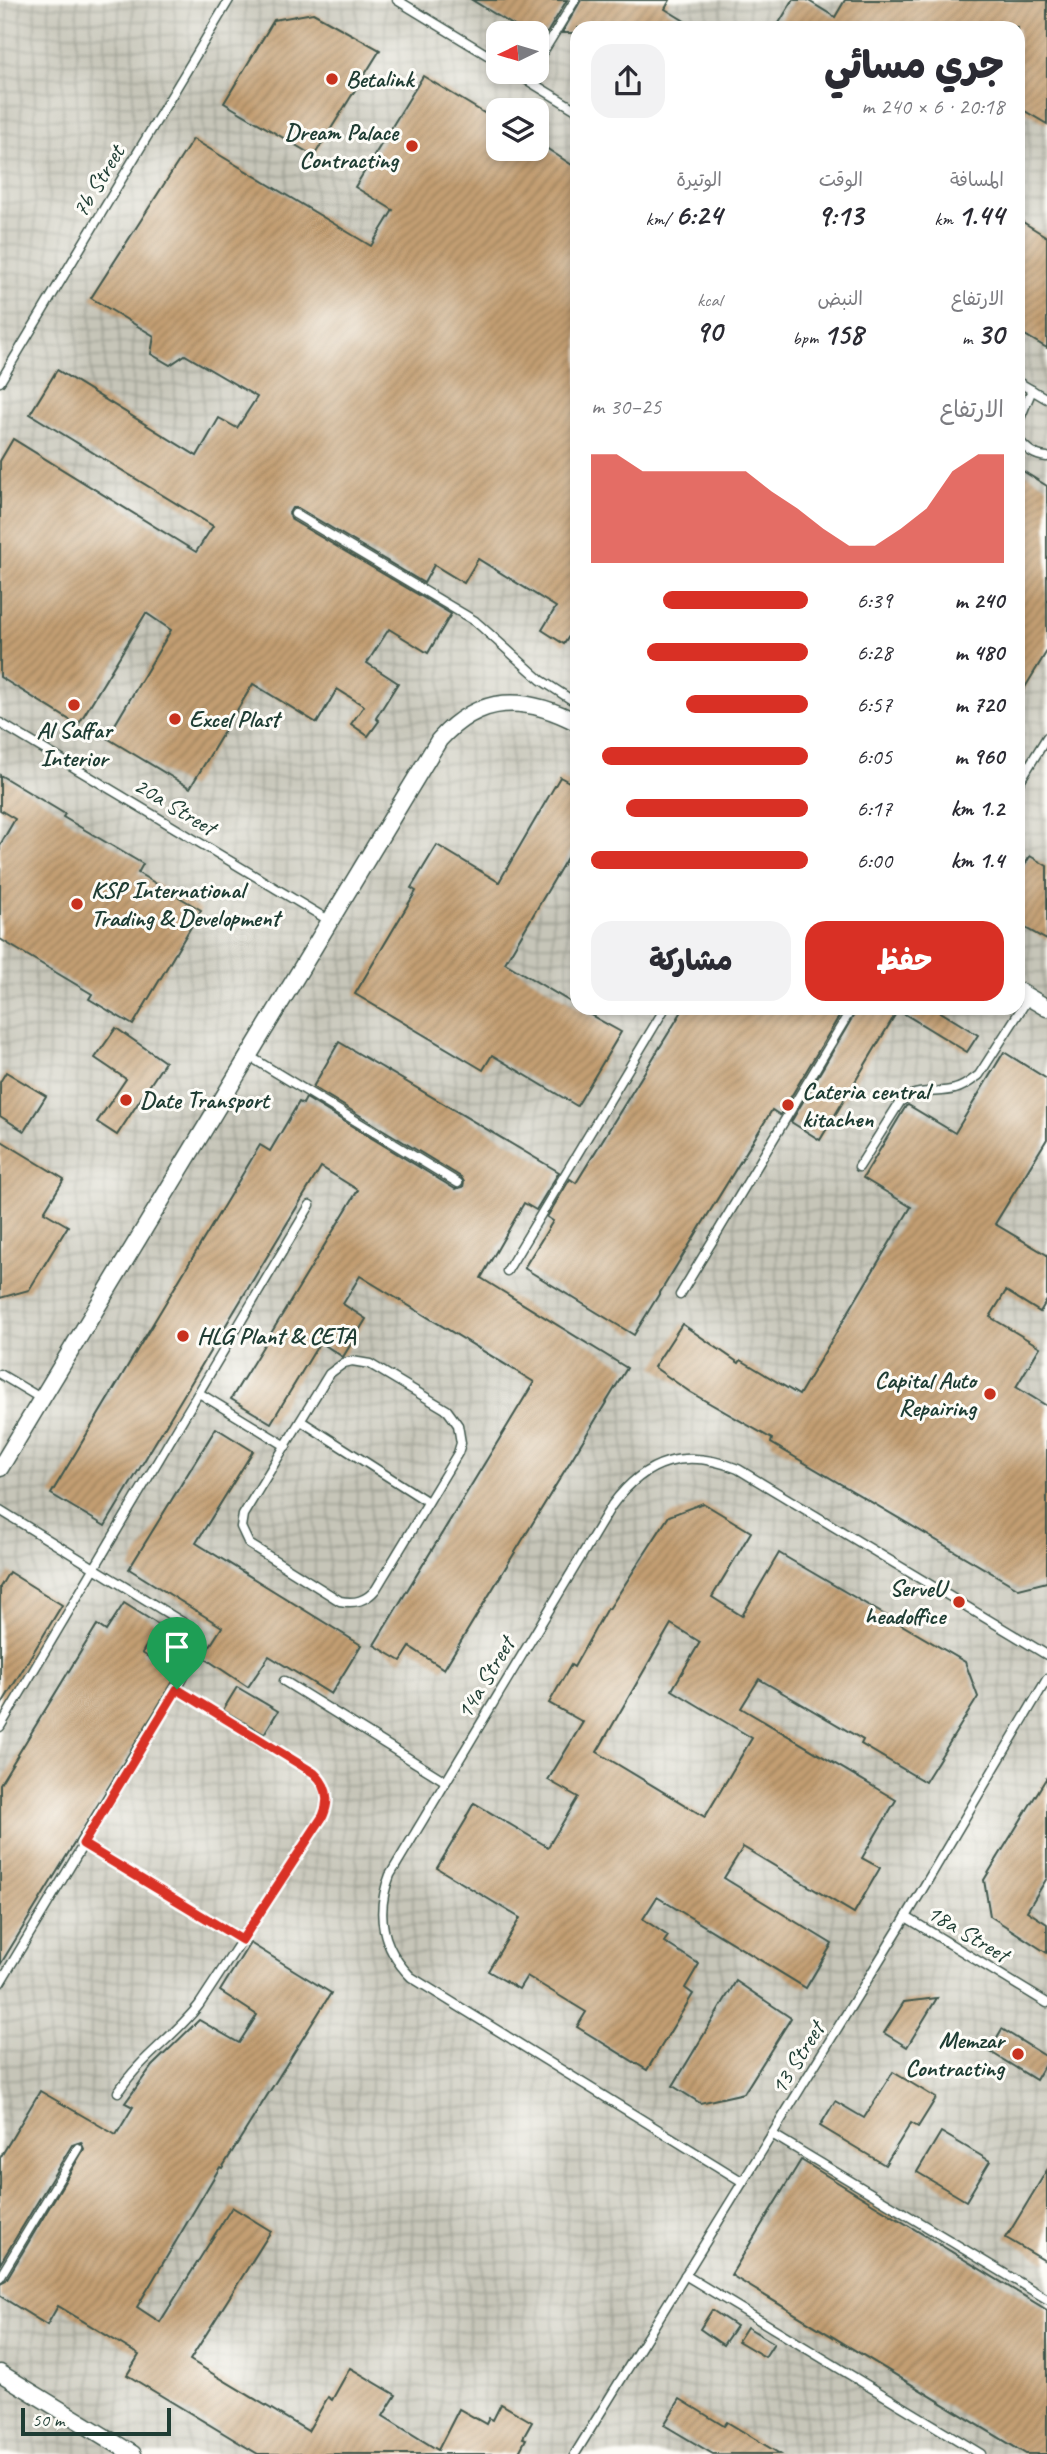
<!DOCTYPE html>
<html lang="ar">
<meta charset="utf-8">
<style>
:root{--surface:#fff;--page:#f2f2f3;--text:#2b2b33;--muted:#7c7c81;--accent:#d93025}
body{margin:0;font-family:Caveat,"Playpen Sans Arabic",sans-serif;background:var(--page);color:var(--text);direction:rtl;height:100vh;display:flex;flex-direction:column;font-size:26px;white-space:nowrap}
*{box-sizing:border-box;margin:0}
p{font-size:23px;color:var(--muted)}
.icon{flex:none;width:38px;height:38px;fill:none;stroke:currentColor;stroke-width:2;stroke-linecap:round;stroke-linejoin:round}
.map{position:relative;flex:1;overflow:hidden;direction:ltr}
.details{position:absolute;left:570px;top:21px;width:455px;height:994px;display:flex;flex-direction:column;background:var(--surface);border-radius:21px;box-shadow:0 4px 10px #0003;direction:rtl}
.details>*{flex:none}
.needle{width:46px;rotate:265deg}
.fabs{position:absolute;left:486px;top:21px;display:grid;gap:14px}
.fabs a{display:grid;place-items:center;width:63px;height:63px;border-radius:14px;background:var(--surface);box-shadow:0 4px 10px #0003;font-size:35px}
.scale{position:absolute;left:21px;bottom:18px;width:150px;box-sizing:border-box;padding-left:7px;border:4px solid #1f3d34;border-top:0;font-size:19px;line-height:24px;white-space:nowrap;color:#1f3d34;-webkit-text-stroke:5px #fdfcf7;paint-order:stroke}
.pin{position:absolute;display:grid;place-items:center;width:60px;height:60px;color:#fff;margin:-72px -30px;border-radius:50% 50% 50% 0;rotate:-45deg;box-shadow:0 0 7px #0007}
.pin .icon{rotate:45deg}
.round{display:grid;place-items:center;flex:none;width:74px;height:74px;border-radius:21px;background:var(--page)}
.headline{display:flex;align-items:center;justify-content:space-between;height:119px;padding:0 21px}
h1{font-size:38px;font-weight:800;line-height:52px}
.stats{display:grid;grid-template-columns:repeat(3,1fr);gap:10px;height:119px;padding:7px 21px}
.stats div{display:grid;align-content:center}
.stats b{font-size:30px;font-weight:800}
.stats small{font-size:19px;font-weight:400}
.stats p{font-size:19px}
.chart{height:196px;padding:14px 21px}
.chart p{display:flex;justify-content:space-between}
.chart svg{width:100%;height:126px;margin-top:7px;fill:var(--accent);opacity:.7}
.button{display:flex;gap:14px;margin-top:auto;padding:14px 21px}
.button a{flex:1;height:80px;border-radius:21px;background:var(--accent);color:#fff;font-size:28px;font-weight:800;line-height:80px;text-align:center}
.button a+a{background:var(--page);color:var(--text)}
ul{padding:0 21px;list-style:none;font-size:23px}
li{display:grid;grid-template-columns:112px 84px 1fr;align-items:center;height:52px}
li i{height:18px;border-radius:9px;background:var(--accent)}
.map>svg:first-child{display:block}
.industrial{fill:url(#industrial-grid);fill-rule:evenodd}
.building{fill:url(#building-hatch);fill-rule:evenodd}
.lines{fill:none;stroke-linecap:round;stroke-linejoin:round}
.service-casing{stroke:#40574c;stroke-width:11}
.minor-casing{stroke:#40574c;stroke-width:19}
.service{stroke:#fff;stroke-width:8}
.minor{stroke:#fff;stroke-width:16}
.route-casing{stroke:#fff;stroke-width:14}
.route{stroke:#d93025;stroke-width:9}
.poi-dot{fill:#c8321e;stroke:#fdfcf7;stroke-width:2.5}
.labels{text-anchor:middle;stroke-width:6;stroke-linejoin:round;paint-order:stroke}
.poi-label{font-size:24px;font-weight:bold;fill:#1f3d34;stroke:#fdfcf7;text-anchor:start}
.street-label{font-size:24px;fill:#1f3d34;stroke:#fdfcf7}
</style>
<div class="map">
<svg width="1047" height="2454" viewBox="0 0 1047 2454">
<defs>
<pattern id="industrial-grid" width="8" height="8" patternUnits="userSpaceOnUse" patternTransform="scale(1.75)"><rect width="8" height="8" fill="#c6c5b8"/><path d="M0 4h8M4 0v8" fill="none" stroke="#a0a196"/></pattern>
<pattern id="building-hatch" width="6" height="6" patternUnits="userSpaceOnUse" patternTransform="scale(1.75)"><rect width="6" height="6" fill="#c39e72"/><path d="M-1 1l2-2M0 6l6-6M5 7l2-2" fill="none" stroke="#9e825e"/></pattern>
</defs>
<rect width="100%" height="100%" fill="#fdfcf7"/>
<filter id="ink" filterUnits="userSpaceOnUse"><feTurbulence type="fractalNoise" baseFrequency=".0143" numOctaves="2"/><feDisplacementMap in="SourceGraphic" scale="14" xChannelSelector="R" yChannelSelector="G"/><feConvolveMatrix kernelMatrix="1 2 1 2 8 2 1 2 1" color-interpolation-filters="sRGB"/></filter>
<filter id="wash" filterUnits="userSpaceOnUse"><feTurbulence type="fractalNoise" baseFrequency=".00686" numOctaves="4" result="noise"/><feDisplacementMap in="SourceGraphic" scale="28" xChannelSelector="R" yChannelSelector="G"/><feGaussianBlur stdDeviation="1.57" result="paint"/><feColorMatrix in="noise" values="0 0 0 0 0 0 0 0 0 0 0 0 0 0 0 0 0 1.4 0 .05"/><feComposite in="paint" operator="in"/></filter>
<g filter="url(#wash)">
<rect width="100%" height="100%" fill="#f8ead7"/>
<!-- industrial -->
<path class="industrial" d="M0,0H1047V2454H0ZM578,28H1018V1008H578ZM499,33H537V72H499ZM499,110H537V149H499Z"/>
<g id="blocks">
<!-- building -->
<g class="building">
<path d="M472,0H567L547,33H526Z"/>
<path d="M581,0H670L665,9L696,28H578V33H562Z"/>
<path d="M793,0H807L835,17L845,0H1047V124L1018,107V28H776Z"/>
<path d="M313,13L380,50L314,156L224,103L274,20Z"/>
<path d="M423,76L499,122V149H537V142L578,169V622L564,644L542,630L556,607L478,559L464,583L434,565L424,583L298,508H292L289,513L292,520L451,614L428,653L389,629L367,663L398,683L376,718L379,721L368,736L351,724L364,706L337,689L317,723L253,684L190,788L107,738L171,630L146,613L78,725L0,677V461L13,439L196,552L213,526L30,414L57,370L197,456L219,418L237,428L257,397L185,355L170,365L151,354L154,336L91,298L193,139L371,246L393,210L355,187Z"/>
<path d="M1018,219L1047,237V348L1018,331Z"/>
<path d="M1018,468L1047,486V651L1018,699Z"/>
<path d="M0,775L65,814L63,817L143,864L138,873L201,910L133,1025L89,999L92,994L0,939V845L15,819L0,810Z"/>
<path d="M560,777L578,787V839L505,963L577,1006L578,1008L621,1032L577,1106L492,1055L483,1070L355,994L416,891L411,888L437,845L499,882Z"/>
<path d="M1030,856L1047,866V940L1020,925L1018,920V877Z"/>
<path d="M684,1008H844L780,1115L772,1110L634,1335L524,1268L553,1221L547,1217L570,1179L576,1183Z"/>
<path d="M858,1008H934L978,1035L967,1052L898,1010L820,1140L791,1122Z"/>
<path d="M116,1028L165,1062L117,1135L97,1122L126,1079L95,1058Z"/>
<path d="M339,1042L559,1172L536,1210L524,1203L481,1278L627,1368L444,1669L410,1647L401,1661L374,1645L534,1382L360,1276L343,1304L366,1319L343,1357L320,1342L271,1423L231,1399L358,1190L321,1167L105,1526L51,1494L260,1145L270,1151L299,1102L303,1104L306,1098L455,1189L463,1187L464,1182L461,1177L313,1087Z"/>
<path d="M1004,1052L1047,1079V1139L995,1224L1047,1255V1300L1040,1312L1006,1291L990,1317L1040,1347L1016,1387L1047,1406V1582L1019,1589L771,1443L772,1439L690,1392L654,1367L682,1324L739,1363L741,1360L799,1395L911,1207L863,1178L906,1106L908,1105L955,1133Z"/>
<path d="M6,1072L46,1096L24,1131L0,1116V1082Z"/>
<path d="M0,1140L64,1179L44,1212L68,1226L29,1290L0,1298Z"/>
<path d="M216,1428L253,1451L196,1543L361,1645L331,1694L269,1656L248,1687L203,1657L222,1627L129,1569Z"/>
<path d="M703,1503L751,1532L712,1597L742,1616L779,1553L965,1662L978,1697L925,1782L861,1744L863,1740L759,1679L741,1708L896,1800L862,1858L880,1868L854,1913L743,1847L724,1878L832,1944L806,1988L657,1897L643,1919L668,1936L664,1942L699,1964L685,1988L693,1994L647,2070L577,2027L586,2012L527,1976L519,1989L488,1971L520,1918L437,1868L467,1818L466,1817L474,1803L548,1847L578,1797L548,1780L583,1722L549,1703L571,1665L574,1667L607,1608L609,1609L669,1516ZM671,1624L700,1642L672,1690L752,1738L705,1817L597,1752Z"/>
<path d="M9,1572L62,1605L0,1707V1587Z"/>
<path d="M124,1603L159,1625L142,1653L177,1675L0,1965V1784L97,1625L106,1631Z"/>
<path d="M237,1687L278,1711L264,1734L223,1710Z"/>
<path d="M1047,1777V1878L1027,1911L1047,1924V1953L990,1916L984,1880Z"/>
<path d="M250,1943L331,1993L222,2168L220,2167L137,2307L160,2322L232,2207L271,2231L190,2360L308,2431L328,2397L332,2400L350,2368L396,2395L383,2416L438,2450L459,2409L486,2424L489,2418L493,2420L501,2404L532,2422L523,2438L526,2439L518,2454H258L127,2375L139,2355L58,2306L47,2325L0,2296V2283L6,2280L84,2149L81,2142L72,2145L0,2264V2158L40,2091L116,2135L133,2107L125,2103L152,2066L199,2020L239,2043L257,2015L220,1991Z"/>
<path d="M736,1981L791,2018L744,2093L700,2103L673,2086Z"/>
<path d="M937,1998L907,2047L884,2033L904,2002Z"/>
<path d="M1002,2029L1047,2057V2061L1036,2080L989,2051Z"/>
<path d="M893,2072L936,2098L918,2127L911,2123L885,2165L820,2126L835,2101L864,2118Z"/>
<path d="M941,2132L990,2161L966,2201L917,2172Z"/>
<path d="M801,2160L1047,2310V2454H1026L731,2275Z"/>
<path d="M1047,2170V2262L1006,2238Z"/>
<path d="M712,2310L736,2326L723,2345L700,2329Z"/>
<path d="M747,2327L774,2343L765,2357L738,2341Z"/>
<path d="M680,2399L724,2426L727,2422L780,2454H713L664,2425Z"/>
</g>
</g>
</g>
<g filter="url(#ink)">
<use href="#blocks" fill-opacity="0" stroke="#40574c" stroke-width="2"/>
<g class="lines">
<defs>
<g id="service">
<path d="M397,0L499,62"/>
<path d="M537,62L575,0"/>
<path d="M514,72L578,111"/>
<path d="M0,382L229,0"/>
<path d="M1018,382L1047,399"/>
<path d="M1018,423L1032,390"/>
<path d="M1018,439C1026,449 1034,456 1047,457"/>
<path d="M295,514L475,621L541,680L578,704"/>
<path d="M0,723L330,921"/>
<path d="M1018,784L1047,737"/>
<path d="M249,1056L458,1183"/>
<path d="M859,1167L900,1102C915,1088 936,1094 955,1089C964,1087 971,1081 979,1075L1029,997"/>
<path d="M507,1271L665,1008"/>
<path d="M680,1295L852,1008"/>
<path d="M352,1361L370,1364L447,1410L458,1425L461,1443L458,1453L376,1589C366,1601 355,1604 340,1601L249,1544L241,1527L243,1515L329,1374L344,1363Z"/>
<path d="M0,1374L42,1399"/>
<path d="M199,1393L286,1446"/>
<path d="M301,1421L428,1502"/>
<path d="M0,1510L182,1622C205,1644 190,1666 177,1689L0,1983"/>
<path d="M284,1681L445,1781"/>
<path d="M0,1727L310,1205"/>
<path d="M84,1844L242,1940"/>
<path d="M906,1917L1047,2003"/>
<path d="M118,2092C140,2058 174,2037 199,2005L323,1816C331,1799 328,1786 314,1773L177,1689"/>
<path d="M772,2134L1047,2299"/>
<path d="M743,2182L411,1977C382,1948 375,1913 390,1875L612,1505C646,1459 686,1448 738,1469L1047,1655"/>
<path d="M685,2275L981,2454"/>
<path d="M0,2277L78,2148"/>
<path d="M575,2454L906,1917L1047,1679"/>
</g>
<g id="minor">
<path d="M1018,991L1047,1008"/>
<path d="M0,1468L439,740C480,694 525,695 578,723"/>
<path d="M0,2373L133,2454"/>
</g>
</defs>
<!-- service casing -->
<use href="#service" class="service-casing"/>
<!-- minor casing -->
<use href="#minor" class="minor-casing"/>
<!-- service -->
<use href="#service" class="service"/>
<!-- minor -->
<use href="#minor" class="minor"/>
</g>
</g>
<g class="lines" filter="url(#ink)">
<defs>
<path id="route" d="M177,1689L314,1773C328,1786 330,1800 323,1816L242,1940L83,1844Z"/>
</defs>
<!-- route casing -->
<use href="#route" class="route-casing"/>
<!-- route -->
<use href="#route" class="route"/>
</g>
<!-- markers -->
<g class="poi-dot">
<circle cx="332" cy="79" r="7"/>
<circle cx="412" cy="146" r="7"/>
<circle cx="74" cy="705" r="7"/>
<circle cx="175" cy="719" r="7"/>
<circle cx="77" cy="904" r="7"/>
<circle cx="126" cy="1100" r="7"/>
<circle cx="788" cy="1105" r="7"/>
<circle cx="183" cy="1336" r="7"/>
<circle cx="990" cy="1394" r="7"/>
<circle cx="959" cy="1602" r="7"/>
<circle cx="1018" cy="2054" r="7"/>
</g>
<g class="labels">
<!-- poi labels -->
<g class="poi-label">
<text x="346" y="87">Betalink</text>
<text x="398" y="140" text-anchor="end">Dream Palace<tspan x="398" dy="28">Contracting</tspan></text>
<text x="189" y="727">Excel Plast</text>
<text x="74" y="738" text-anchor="middle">Al Saffar<tspan x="74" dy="28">Interior</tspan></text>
<text x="91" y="898">KSP International<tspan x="91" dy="28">Trading &amp; Development</tspan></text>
<text x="802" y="1099">Cateria central<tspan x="802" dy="28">kitachen</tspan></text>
<text x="140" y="1108">Date Transport</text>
<text x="197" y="1344">HLG Plant &amp; CETA</text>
<text x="976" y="1388" text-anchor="end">Capital Auto<tspan x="976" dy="28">Repairing</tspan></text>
<text x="945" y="1596" text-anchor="end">ServeU<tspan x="945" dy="28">headoffice</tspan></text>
<text x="1004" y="2048" text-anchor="end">Memzar<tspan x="1004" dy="28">Contracting</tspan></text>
</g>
<!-- street labels -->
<g class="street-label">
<text transform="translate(98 181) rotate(-59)" y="8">7b Street</text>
<text transform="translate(175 806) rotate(31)" y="8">20a Street</text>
<text transform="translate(485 1678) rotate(-59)" y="8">14a Street</text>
<text transform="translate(968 1933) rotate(31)" y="8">18a Street</text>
<text transform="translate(797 2058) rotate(-58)" y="8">13 Street</text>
</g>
</g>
</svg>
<div class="fabs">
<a><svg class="needle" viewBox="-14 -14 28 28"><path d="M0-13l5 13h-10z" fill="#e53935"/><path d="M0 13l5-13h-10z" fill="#7c7c81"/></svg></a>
<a><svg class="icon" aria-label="layers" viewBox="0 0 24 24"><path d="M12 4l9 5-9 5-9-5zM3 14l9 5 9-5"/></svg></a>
</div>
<div class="scale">50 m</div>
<div class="pin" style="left:177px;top:1689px;background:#1e9e55"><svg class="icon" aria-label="arrive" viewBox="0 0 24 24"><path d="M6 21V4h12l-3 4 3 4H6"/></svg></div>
<section class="details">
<div class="headline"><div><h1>جري مسائي</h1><p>20:18 · 6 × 240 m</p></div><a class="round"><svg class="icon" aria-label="share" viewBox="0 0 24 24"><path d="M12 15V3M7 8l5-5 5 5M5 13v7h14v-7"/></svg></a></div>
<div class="stats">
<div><p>المسافة</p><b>1.44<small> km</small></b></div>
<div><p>الوقت</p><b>9:13</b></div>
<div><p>الوتيرة</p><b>6:24<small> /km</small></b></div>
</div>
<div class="stats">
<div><p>الارتفاع</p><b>30<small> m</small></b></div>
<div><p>النبض</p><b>158<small> bpm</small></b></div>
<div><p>kcal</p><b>90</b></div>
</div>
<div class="chart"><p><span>الارتفاع</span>25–30 m</p>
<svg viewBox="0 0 160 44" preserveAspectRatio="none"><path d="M0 44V6L10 6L20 12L30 12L40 12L50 12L60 12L70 19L80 25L90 32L100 38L110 38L120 32L130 25L140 12L150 6L160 6V44z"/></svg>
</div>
<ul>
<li><b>240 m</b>6:39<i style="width:67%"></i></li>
<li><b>480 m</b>6:28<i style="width:74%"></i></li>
<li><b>720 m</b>6:57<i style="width:56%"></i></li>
<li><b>960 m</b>6:05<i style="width:95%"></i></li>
<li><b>1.2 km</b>6:17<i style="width:84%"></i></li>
<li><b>1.4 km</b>6:00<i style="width:100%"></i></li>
</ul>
<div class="button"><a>حفظ</a><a>مشاركة</a></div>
</section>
</div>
